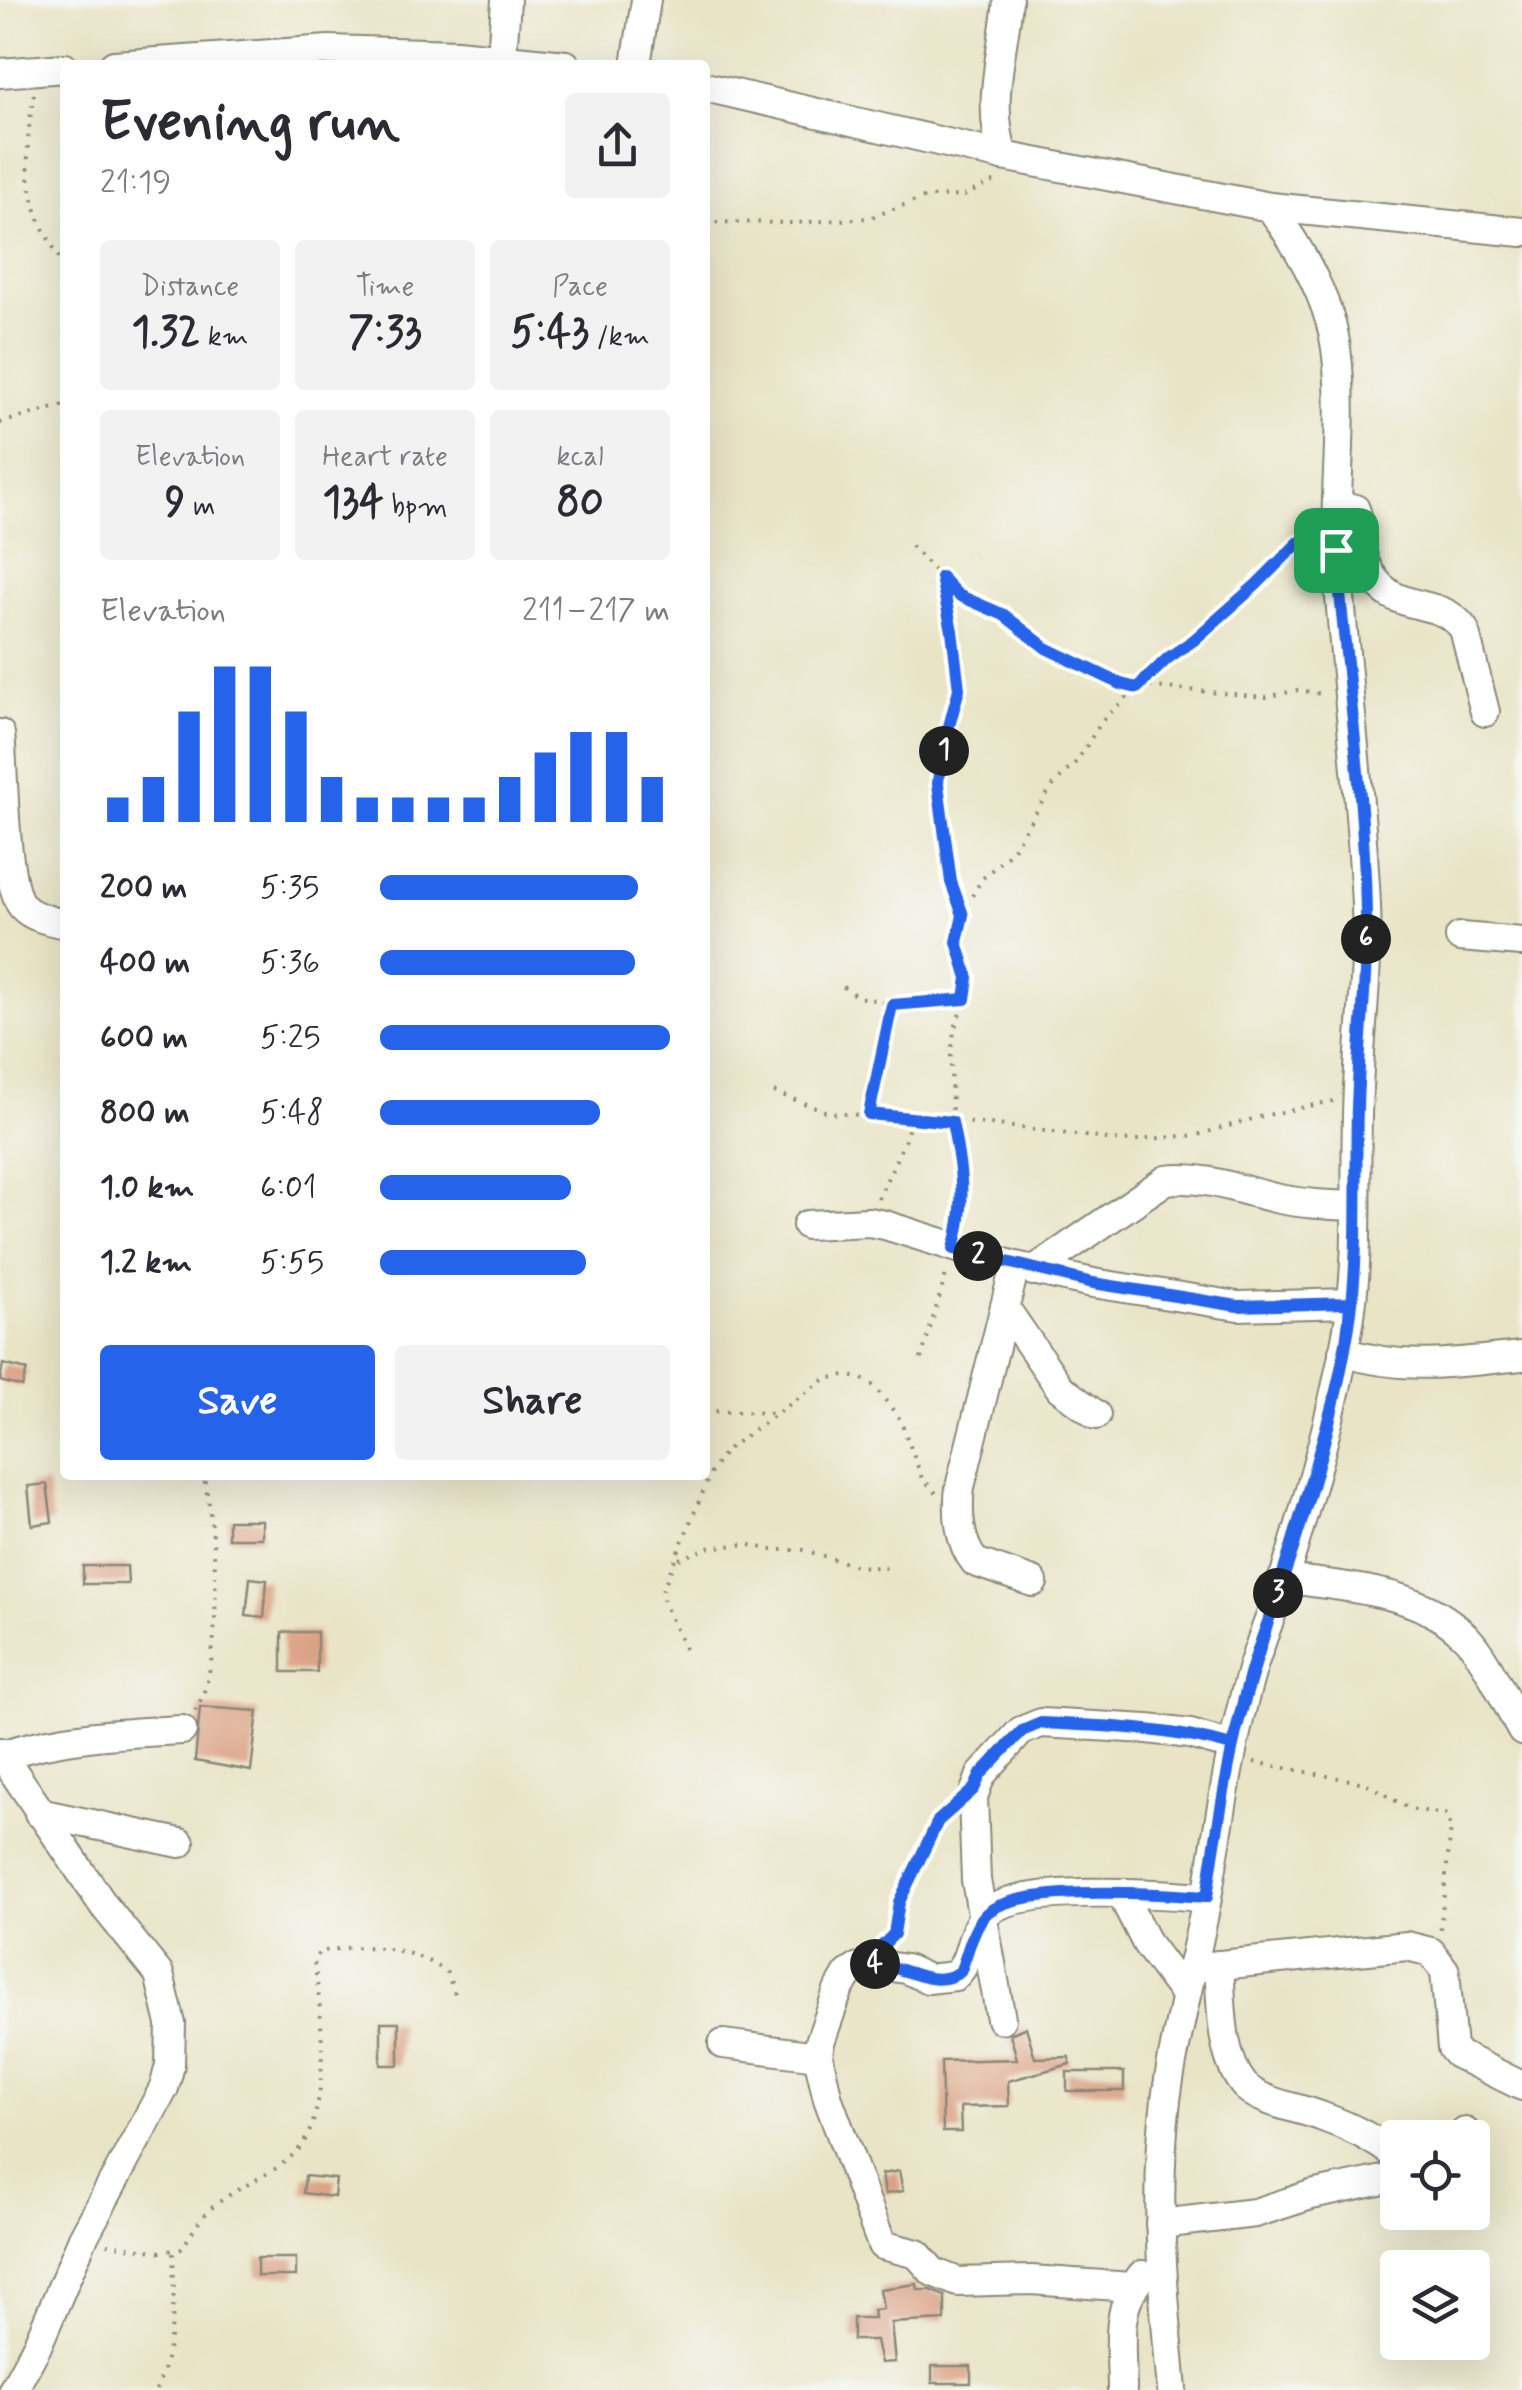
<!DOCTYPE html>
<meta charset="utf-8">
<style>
:root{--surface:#fff;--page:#f2f2f3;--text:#2b2b33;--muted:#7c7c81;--accent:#2563eb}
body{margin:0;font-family:Mynerve,sans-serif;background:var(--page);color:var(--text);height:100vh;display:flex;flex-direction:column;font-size:38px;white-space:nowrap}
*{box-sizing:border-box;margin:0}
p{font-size:32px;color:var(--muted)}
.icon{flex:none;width:55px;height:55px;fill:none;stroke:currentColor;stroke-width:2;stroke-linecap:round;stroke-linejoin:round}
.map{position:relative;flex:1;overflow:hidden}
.details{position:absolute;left:60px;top:60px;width:650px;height:1420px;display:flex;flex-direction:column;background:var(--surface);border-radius:10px;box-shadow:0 10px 40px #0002}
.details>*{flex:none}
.tools{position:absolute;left:1380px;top:2120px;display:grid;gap:20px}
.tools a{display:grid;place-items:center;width:110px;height:110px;border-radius:10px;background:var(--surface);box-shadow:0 10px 40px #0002;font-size:50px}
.pin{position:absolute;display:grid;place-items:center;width:85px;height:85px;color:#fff;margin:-42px;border-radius:20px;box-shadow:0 5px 15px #0006}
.km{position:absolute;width:50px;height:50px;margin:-25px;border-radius:50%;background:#222;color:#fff;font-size:28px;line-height:50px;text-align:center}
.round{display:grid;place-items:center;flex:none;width:105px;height:105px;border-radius:10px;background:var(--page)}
.summary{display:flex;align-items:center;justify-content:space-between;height:170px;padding:0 40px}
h1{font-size:55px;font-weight:700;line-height:75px}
.stats{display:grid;grid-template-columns:repeat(3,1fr);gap:15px;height:170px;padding:10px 40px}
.stats div{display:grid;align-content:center;border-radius:10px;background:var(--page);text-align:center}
.stats b{font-size:42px;font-weight:700}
.stats small{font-size:28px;font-weight:400}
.stats p{font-size:28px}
.chart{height:280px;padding:20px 40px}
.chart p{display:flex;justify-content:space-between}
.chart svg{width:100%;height:180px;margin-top:10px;stroke:var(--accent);stroke-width:6}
.primary-button{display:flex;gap:20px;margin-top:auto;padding:20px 40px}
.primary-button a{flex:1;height:115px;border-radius:10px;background:var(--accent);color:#fff;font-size:40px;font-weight:700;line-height:115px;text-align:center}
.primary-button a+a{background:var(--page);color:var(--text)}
ul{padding:0 40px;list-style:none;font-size:32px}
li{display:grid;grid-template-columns:160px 120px 1fr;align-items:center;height:75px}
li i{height:25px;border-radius:12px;background:var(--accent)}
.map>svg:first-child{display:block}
.building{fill:#dca285}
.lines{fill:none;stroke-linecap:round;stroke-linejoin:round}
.minor-casing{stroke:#8a8878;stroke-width:32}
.path{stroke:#8a8878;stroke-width:4;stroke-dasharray:2.5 8;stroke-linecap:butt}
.minor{stroke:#fff;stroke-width:28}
.route-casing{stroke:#fff;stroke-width:20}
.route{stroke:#2563eb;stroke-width:12}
</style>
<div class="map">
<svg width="1522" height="2390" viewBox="0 0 1522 2390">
<rect width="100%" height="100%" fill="#f6f6f2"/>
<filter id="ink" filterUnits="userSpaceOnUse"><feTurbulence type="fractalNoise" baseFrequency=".01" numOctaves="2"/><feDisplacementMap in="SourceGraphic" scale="20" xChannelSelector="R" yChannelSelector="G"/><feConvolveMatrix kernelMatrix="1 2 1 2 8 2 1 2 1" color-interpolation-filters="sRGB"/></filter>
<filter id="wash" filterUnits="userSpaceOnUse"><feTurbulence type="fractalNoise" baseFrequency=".0048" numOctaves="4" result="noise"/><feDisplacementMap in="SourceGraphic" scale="40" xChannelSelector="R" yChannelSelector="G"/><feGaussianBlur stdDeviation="2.25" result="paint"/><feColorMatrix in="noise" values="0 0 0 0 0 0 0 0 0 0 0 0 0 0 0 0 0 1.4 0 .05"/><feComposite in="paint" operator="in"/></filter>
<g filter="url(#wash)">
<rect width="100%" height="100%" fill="#e9e4c6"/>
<g id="blocks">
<!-- building -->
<g class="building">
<path d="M3,1364L27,1370L22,1387L0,1381Z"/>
<path d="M47,1484L52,1522L32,1525L28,1486Z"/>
<rect x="228" y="1520" width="34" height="18"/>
<path d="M83,1566H127L128,1584H83Z"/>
<path d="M250,1578L267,1580L264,1618L246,1616Z"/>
<rect x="282" y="1632" width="35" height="40"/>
<path d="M200,1707L258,1711L251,1771L195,1761Z"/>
<rect x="381" y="2022" width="18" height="43"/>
<path d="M1026,2027L1035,2058L1069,2057L1070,2064L1008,2081L1009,2106L960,2107L961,2132H943L941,2061L1017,2059L1010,2034Z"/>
<rect x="1067" y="2072" width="57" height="19"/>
<path d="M899,2171L903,2191L885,2194L882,2174Z"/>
<path d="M305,2176L336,2179L334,2197L303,2193Z"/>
<rect x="257" y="2258" width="39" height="18"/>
<path d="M917,2284L918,2290H931L945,2296V2320L891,2323L895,2362L881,2363L876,2340H853V2318H874L873,2310L883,2309L880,2289Z"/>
<rect x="932" y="2366" width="39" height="17"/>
</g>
</g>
</g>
<g filter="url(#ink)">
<use href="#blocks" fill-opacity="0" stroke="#8a8878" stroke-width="2.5"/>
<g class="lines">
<defs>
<g id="minor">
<path d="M502,57L506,0"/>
<path d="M114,65L329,50L457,54L566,65"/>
<path d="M636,65L646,0"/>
<path d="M0,73L65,68"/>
<path d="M705,87L1003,156L1270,207L1522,232"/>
<path d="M1003,156C986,101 1003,55 1008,0"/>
<path d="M1338,505L1355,509C1362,526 1358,545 1365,563C1390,620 1437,592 1464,629L1485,712"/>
<path d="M0,734C4,768 3,883 22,906C31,917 51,921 65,924"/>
<path d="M1460,937L1522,942"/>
<path d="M807,1225L869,1222L885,1225L1015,1266L1093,1283L1238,1306L1351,1303"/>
<path d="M1015,1266L960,1487C957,1512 959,1543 975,1562L1033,1582"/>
<path d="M1033,1271L1166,1180C1204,1175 1239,1190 1275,1198C1302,1204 1328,1205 1355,1206"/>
<path d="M1005,1308L1060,1388L1096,1415"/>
<path d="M1343,1352C1408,1372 1456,1362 1522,1356"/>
<path d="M1283,1578C1345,1588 1420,1589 1466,1637C1486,1657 1507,1705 1522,1731"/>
<path d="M0,1752L104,1906L159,1974L171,2024L170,2065L164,2088L83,2238L37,2346L13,2390"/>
<path d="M0,1760L2,1755C61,1736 120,1733 182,1730"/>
<path d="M39,1813L180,1843"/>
<path d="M1121,1893L1147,1944L1185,1995"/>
<path d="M1219,1965C1222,2001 1219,2055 1244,2085C1262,2104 1299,2107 1323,2117C1349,2126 1376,2140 1398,2157"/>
<path d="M1191,1968L1407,1946L1431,1952L1445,1971L1452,2048L1457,2054L1522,2086"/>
<path d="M1001,2019L976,1880L973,1797L981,1775L1021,1731L1041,1723L1148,1729L1190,1734L1232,1746"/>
<path d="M723,2044L818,2056"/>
<path d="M1463,2138L1465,2132"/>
<path d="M1160,2224L1255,2213L1311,2195L1398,2177"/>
<path d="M1132,2287L1031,2280L958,2282L933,2272L917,2254L882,2245L828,2099L818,2056L820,2042L838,1991L848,1974L856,1969L871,1964L906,1969L928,1979L955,1976C973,1960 969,1931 986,1914C1016,1883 1163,1894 1207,1897"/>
<path d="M1122,2390C1122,2349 1113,2309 1142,2275"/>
<path d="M1172,2390C1163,2293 1154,2197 1166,2100C1175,2030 1196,1962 1208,1892C1220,1818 1230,1745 1251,1673C1260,1641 1274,1610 1284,1578C1309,1496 1333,1413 1348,1329C1360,1260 1355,1186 1357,1117C1358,1046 1369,976 1366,905C1361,793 1346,682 1338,571C1332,497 1346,422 1336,348C1329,297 1299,247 1270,207"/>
</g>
</defs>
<!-- minor casing -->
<use href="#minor" class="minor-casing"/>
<!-- path -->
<g class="path">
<path d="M34,94C26,137 23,186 43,228C50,243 59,255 65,270"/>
<path d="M705,222L794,223L869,218L926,197L964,196L991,182L999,183"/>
<path d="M0,423L65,405"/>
<path d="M911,546L958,595L1004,615L1046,647L1121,684L1266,697L1298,690L1322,694"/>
<path d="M941,578C946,612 962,658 959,691C956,717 944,740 939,765C934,792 950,890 963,915"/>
<path d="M843,987L858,997L894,1004"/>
<path d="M774,1092L830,1113L990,1124L1123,1141L1197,1135L1263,1116L1333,1101"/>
<path d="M869,1114L885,1029L893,1005L965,999"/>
<path d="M878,1199L906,1138L911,1117"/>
<path d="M960,1224L963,1178L952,1123L951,1055L954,1031L968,988L966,968L957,941L968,903L982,879L1011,852L1051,788L1077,761L1102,721L1168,658L1195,640L1256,585L1298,543L1312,540"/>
<path d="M921,1359L947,1271"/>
<path d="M705,1411L773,1413"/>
<path d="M679,1559L707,1548L746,1544L772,1550H804L856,1566L888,1568"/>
<path d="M685,1649L664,1603L662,1591L711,1472L726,1450L825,1379L845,1375L862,1379L874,1386L900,1419L922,1478L936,1493"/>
<path d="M195,1711C225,1665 217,1528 203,1475"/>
<path d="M1254,1762L1365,1783L1410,1809L1446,1814L1451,1828L1440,1931"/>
<path d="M888,1942C897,1929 894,1918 899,1904C905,1884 933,1825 949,1813"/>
<path d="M107,2244L161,2252L181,2249C192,2234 199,2218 214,2206C239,2185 275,2175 298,2150C332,2112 322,2009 314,1962L319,1952C364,1943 410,1945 447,1973L457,1999"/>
<path d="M156,2390C174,2348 175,2297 173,2252"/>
</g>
<!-- minor -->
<use href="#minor" class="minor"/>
</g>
</g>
<g class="lines" filter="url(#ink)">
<defs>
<path id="route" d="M1336,550L1337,535L1298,543L1256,585L1194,640L1168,658L1137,688L1121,684L1046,648L1004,615L958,595L941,577L952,631L959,689L940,760L938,784L951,882L963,915L957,942L968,978L965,999L892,1005L869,1114L952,1122C961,1167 967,1204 954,1249L1093,1283L1238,1306L1350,1303C1348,1353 1333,1404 1319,1452C1292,1551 1258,1647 1232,1746C1169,1728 1106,1726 1041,1723L1022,1731L981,1774L974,1789L938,1821L899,1902L894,1934L862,1966C898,1957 928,1993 960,1972C968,1954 972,1929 985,1915C1013,1883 1164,1894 1207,1897C1218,1822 1230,1748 1250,1675C1259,1643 1272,1613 1282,1582C1310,1499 1335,1412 1349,1326C1360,1255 1355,1179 1357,1107C1359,1041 1368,977 1366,911C1364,790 1346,670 1336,550"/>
</defs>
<!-- route casing -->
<use href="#route" class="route-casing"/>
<!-- route -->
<use href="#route" class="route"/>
</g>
</svg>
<div class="tools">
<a><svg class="icon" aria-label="locate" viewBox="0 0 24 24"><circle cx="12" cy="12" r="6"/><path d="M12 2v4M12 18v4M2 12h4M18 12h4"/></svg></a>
<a><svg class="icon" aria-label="layers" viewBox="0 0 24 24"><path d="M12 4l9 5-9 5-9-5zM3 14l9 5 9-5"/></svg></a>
</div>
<div class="pin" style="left:1336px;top:550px;background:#1e9e55"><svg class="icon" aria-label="arrive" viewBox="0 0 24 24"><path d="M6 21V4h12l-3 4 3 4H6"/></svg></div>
<b class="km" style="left:944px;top:751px">1</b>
<b class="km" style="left:978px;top:1256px">2</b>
<b class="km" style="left:1278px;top:1593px">3</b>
<b class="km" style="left:875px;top:1964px">4</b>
<b class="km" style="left:1366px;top:939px">6</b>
<section class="details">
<div class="summary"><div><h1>Evening run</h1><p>21:19</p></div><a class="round"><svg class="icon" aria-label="share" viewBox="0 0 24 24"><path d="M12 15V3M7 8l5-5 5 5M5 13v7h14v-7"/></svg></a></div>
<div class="stats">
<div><p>Distance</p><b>1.32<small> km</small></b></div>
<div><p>Time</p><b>7:33</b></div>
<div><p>Pace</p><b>5:43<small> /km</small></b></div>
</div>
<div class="stats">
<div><p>Elevation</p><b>9<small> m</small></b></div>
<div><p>Heart rate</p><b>134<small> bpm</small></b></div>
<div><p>kcal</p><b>80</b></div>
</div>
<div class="chart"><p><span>Elevation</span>211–217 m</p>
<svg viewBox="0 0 160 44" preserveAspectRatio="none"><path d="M5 44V38M15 44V33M25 44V17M35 44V6M45 44V6M55 44V17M65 44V33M75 44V38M85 44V38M95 44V38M105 44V38M115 44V33M125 44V27M135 44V22M145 44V22M155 44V33"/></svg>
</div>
<ul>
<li><b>200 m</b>5:35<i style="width:89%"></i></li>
<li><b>400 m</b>5:36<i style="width:88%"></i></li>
<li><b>600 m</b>5:25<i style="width:100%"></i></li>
<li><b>800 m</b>5:48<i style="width:76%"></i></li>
<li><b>1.0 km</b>6:01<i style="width:66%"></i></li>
<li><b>1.2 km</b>5:55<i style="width:71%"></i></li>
</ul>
<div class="primary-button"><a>Save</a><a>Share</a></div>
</section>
</div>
